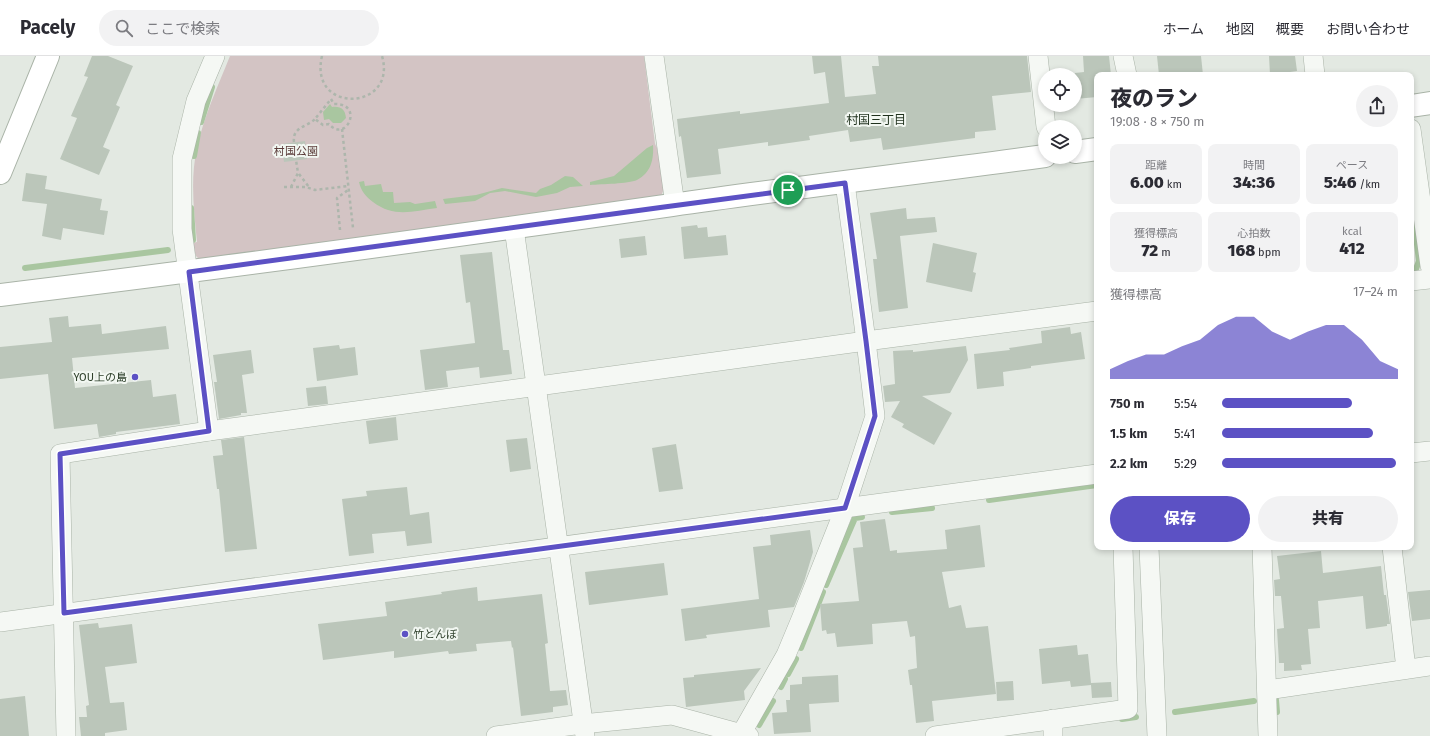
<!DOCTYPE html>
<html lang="ja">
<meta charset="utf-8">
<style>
:root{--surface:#fff;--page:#f2f2f3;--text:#2b2b33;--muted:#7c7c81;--line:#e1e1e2;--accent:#5c51c4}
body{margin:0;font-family:"Fira Sans","Noto Sans JP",sans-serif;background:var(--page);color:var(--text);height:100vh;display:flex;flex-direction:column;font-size:15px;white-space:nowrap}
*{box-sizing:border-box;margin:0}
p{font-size:13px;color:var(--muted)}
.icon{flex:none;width:22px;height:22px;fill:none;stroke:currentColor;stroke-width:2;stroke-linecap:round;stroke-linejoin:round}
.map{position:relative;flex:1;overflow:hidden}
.side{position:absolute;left:1094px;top:16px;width:320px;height:478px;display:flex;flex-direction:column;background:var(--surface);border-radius:8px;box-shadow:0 2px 6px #0003}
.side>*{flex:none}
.fabs{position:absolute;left:1038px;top:12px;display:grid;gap:8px}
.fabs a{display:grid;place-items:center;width:44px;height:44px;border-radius:50%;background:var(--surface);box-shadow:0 2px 6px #0003;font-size:20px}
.pin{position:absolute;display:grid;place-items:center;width:34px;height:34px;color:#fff;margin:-17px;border:2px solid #fff;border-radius:50%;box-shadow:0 1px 4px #0007}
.round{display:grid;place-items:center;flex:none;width:42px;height:42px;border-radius:21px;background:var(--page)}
.overview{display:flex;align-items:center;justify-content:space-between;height:68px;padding:0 16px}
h1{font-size:22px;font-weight:800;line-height:30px}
.figures{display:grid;grid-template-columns:repeat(3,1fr);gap:6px;height:68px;padding:4px 16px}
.figures div{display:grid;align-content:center;border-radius:8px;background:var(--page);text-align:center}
.figures b{font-size:17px;font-weight:800}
.figures small{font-size:11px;font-weight:400}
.figures p{font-size:11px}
.chart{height:112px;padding:8px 16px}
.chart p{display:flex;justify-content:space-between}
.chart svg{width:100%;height:72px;margin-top:4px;fill:var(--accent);opacity:.7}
.cta{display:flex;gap:8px;margin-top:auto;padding:8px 16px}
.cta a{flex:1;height:46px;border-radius:24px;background:var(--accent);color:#fff;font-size:16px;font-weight:800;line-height:46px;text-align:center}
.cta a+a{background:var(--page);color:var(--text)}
ul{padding:0 16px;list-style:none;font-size:13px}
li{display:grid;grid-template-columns:64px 48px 1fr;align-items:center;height:30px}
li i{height:10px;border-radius:5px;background:var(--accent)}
header{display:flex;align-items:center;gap:24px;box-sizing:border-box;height:56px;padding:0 20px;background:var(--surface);border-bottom:1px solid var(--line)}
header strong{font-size:19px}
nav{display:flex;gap:22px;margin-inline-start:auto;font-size:14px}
.search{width:280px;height:36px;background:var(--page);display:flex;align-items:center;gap:10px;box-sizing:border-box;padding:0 14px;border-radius:22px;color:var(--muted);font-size:15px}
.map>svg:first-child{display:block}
.green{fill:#d3c4c4}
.water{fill:#a9c6a0}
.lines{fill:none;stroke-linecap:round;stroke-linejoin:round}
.stream{stroke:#a9c6a0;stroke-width:6}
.building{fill:#bbc6ba}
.street-casing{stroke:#a9b3a7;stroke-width:20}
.secondary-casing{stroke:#a9b3a7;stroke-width:24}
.path{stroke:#adb6ac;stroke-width:2.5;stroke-dasharray:3 3;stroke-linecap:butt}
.street{stroke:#f5f8f4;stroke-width:19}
.secondary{stroke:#fff;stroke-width:22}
.route-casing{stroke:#fff;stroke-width:8}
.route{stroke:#5c51c4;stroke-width:5}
.poi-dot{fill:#5c51c4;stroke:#f2f7f2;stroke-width:1.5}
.labels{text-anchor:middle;stroke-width:4;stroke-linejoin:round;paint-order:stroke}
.park-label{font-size:11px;fill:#5b3c3a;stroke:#f2f7f2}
.poi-label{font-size:11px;fill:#2e402b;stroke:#f2f7f2;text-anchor:end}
.neighbourhood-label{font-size:12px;fill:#1f311d;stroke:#f2f7f2}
</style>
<header>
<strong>Pacely</strong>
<div class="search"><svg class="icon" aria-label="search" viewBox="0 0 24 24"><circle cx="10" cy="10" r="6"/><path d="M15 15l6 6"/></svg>ここで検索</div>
<nav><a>ホーム</a><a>地図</a><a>概要</a><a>お問い合わせ</a></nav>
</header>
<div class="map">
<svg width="1430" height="680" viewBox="0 0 1430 680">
<rect width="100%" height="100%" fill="#e3e9e2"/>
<!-- green -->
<path class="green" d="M230,0H644L655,88L657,92L664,133L661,140L656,144L199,203L196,200L192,187L197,186C194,155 190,123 197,92C204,60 218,30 230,0Z"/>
<!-- water -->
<g class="water">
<path d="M330,48L332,51C341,50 345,53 346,62L341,67H333L329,63L324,64L323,56Z"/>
<path d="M653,89C654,103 651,117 637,124C628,128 602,128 590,129V126L614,120L647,92Z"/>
<path d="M565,120L573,121L583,130L570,131L557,137L536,141L505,135L490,137L475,145L445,148L443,143L476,139L502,132L536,137L540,133L551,129Z"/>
<path d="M364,125L365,130L381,128L383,136H393L394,147L410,146L415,148L435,145L437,152C413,155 394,162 373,146C366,141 361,135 359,126Z"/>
</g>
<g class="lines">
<!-- stream -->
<g class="stream">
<path d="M201,66L212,31"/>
<path d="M194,100L198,77"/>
<path d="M191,152L193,184"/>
<path d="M25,212L168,194"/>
<path d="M1411,213H1416L1419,205L1414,163"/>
<path d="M989,444L1097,429"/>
<path d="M892,456L932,452"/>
<path d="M826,529L855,462L862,461"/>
<path d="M801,592L823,536"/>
<path d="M788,618L796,603"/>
<path d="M781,631L785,623"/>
<path d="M1276,644L1277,656"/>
<path d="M1175,656L1254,645"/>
<path d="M1122,663L1136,661"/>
<path d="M759,669L773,645"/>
</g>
</g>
<!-- building -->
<g class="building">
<path d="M92,0H108L133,10L116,49L120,51L103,91L110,94L99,119L60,103L77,62L71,60L88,21L84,20Z"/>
<path d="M812,0H841L845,41L876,38L872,10H879L878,0H1027L1031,36L992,40L996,74L975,76V82L883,94L881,82L850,86L848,74L809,80L810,84L768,90V86L718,93L721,118L687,122L681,80L679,81L677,63L740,55V58L829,47L825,16L814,18Z"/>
<path d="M1083,0H1109L1111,19H1097V41L1075,43V17L1084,16Z"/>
<path d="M1157,0H1201L1203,19H1159Z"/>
<path d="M1269,0H1295L1297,15L1290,16V19H1270Z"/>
<path d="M305,85L307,103L284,106L282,88Z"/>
<path d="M26,117L47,120L45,133L102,143L100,154L108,155L104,179L63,172L61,184L42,180L47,148L22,145Z"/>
<path d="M906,152L907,163L935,161L937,176L900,180L908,252L879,256L873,203H877L870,157Z"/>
<path d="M697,169L698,172L707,171L708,181L726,179L728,199L684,203L681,171Z"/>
<path d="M645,180L647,199L621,202L619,183Z"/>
<path d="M933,187L977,197L973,216L976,217L972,236L926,226Z"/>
<path d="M492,196L503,294H509L512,318L480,322L479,311L446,315L448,331L425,334L420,294L475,287L470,246L466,247L460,199Z"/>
<path d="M68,260L69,271L101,268L102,278L166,270L169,293L72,302L75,332L151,324L153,341L176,338L180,368L116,376V378L99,381L97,368L54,373L48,318L0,323V291L52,286L49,262Z"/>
<path d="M1070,271L1071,278L1081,276L1085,303L1031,310V312L1003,316L1004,330L977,333L974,298L1010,294L1009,292L1042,287L1041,275Z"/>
<path d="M339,289L340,293L355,291L358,319L317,325L313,292Z"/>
<path d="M966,290L968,304L950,337L922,340L952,357L934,389L902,371L904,368L891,361L900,345L885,346L883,330L895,328L893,295L913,294V296Z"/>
<path d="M251,294L254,317L242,319L247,357H241V359L219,363L214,326H217L213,299Z"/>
<path d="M326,330L328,348L308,350L306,332Z"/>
<path d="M396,361L398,384L369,388L366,365Z"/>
<path d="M244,381L257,493L225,496L219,433H217L213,400L223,399L221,384Z"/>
<path d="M527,382L531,413L510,416L506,384Z"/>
<path d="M676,388L683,433L659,436L652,392Z"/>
<path d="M407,431L410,459L429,456L432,487L407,490L405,475L372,478L374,497L349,500L342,443L367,440L366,435Z"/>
<path d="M885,463L890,495L897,494V497L947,493L945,474L980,469L985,511L942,516L949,552L961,549L966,572L988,570L996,638L932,645L934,665L916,667L912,629H910L908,614L917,612L915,580L910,581L907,565L872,568L873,588L837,591L835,577L827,578L826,574L822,575L820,548L859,545L853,492L863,491L860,466Z"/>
<path d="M810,474L813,496L804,526L794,551L768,554L770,571L706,579L707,582L685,585L681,553L759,543L753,491L771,489L770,479Z"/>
<path d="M1321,495L1323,517L1381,510L1384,539H1386L1390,568H1387V570L1366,573L1363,540L1318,545L1320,572L1308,573L1311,608L1301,609L1302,614L1284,615V607H1279L1277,573L1284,572L1281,540H1275L1274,524L1280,523L1277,500Z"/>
<path d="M664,507L668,539L589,549L585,516Z"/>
<path d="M477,531L478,545L542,538L548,587L545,588L550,635L566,634L568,649L553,651V656L521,660L513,591L512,592L511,585L476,588L477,595L449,598L448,595L394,602V595L323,604L318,568L387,560L385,546L442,538L441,536Z"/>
<path d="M1430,534V563L1412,565L1408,536Z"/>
<path d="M98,567L99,572L132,568L137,607L105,611L110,647L124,646L127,674L105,677V680H81L79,661H87L86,650L89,649L79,569Z"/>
<path d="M1077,589L1078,599L1088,598L1091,627L1111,626L1112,641L1092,642L1091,629L1071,631L1070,625L1042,628L1039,593Z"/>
<path d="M761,612L744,635L745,644L686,651L683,622L694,621V619Z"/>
<path d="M838,619L839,646L809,648L811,676L774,678L772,657L787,656L786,644H790V629L802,628V621Z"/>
<path d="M1013,625L1014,644L997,645L996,626Z"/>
<path d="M25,640L29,680H0V643Z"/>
</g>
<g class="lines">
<defs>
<g id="street">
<path d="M654,0L675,149"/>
<path d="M1038,0L1046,71"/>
<path d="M1123,0L1127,19"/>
<path d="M1313,0L1315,19"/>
<path d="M1411,73L1430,210"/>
<path d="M514,172L585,680"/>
<path d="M1411,225L1430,223"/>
<path d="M209,375L182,173V103L196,45L215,0"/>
<path d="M1411,397L1430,395"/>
<path d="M1149,491L1157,680"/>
<path d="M1262,491L1268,680"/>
<path d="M1392,491L1406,613"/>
<path d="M0,566L1097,418"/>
<path d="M1267,634L1430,610"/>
<path d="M1053,663V680"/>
<path d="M66,680L60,398L209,375L866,285L1097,255"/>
<path d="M496,680L582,668L672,659L749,680"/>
<path d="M740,680L786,599L801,563L845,452L875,360L866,285L845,127"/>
<path d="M935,680L1128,653L1123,491"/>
</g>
<g id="secondary">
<path d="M1411,50L1430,47"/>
<path d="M1075,96L1097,93"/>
<path d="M0,117L48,0"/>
<path d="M0,239C224,212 448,181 672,149C796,131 921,117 1045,100"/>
</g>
</defs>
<!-- street casing -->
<use href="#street" class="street-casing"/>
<!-- secondary casing -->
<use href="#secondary" class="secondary-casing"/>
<!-- path -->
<g class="path">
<path d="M322,0C308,59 398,55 382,0"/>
<path d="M331,43L334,48C365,47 346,88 329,68L323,69L315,63Z"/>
<path d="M342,73L353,172"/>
<path d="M294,86C292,71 307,71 315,63"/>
<path d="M299,118L309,131"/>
<path d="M284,131H306L315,134L348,130"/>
<path d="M291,131L298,117L296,104"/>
<path d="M340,174L337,142L348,134"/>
</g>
<!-- street -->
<use href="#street" class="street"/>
<!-- secondary -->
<use href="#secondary" class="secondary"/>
</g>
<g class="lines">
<defs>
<path id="route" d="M845,127L866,285L875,360L845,452L64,557L60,398L209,375L189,216C407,187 626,155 845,127Z"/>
</defs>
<!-- route casing -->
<use href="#route" class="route-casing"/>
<!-- route -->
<use href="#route" class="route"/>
</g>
<!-- markers -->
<g class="poi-dot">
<circle cx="135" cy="321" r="4"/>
<circle cx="405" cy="578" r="4"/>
</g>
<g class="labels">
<!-- park labels -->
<g class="park-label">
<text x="296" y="99">村国公園</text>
</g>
<!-- poi labels -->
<g class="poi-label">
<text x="127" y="325">YOU上の島</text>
<text x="413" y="582" text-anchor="start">竹とんぼ</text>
</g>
<!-- neighbourhood labels -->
<g class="neighbourhood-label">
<text x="876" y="68">村国三丁目</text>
</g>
</g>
</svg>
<div class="fabs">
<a><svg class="icon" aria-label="locate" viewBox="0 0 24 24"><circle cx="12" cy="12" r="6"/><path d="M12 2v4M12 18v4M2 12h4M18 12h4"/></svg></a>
<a><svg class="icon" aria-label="layers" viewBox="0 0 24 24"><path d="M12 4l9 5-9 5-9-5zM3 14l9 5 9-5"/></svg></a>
</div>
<div class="pin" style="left:788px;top:134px;background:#1e9e55"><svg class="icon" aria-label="arrive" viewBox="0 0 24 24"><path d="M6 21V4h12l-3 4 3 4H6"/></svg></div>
<section class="side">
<div class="overview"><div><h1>夜のラン</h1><p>19:08 · 8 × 750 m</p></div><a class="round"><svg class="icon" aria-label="share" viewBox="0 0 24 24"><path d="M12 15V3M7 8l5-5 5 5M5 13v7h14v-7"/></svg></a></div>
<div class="figures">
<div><p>距離</p><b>6.00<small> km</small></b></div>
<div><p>時間</p><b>34:36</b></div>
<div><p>ペース</p><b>5:46<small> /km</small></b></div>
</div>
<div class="figures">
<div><p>獲得標高</p><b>72<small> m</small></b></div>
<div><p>心拍数</p><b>168<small> bpm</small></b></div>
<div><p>kcal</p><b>412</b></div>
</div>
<div class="chart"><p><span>獲得標高</span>17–24 m</p>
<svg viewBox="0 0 160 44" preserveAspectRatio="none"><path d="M0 44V38L10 33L20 29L30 29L40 24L50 20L60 11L70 6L80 6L90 15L100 20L110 15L120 11L130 11L140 20L150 33L160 38V44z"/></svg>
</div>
<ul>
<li><b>750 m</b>5:54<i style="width:74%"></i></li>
<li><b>1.5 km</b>5:41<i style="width:86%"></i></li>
<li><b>2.2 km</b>5:29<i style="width:99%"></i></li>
</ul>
<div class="cta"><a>保存</a><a>共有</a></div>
</section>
</div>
